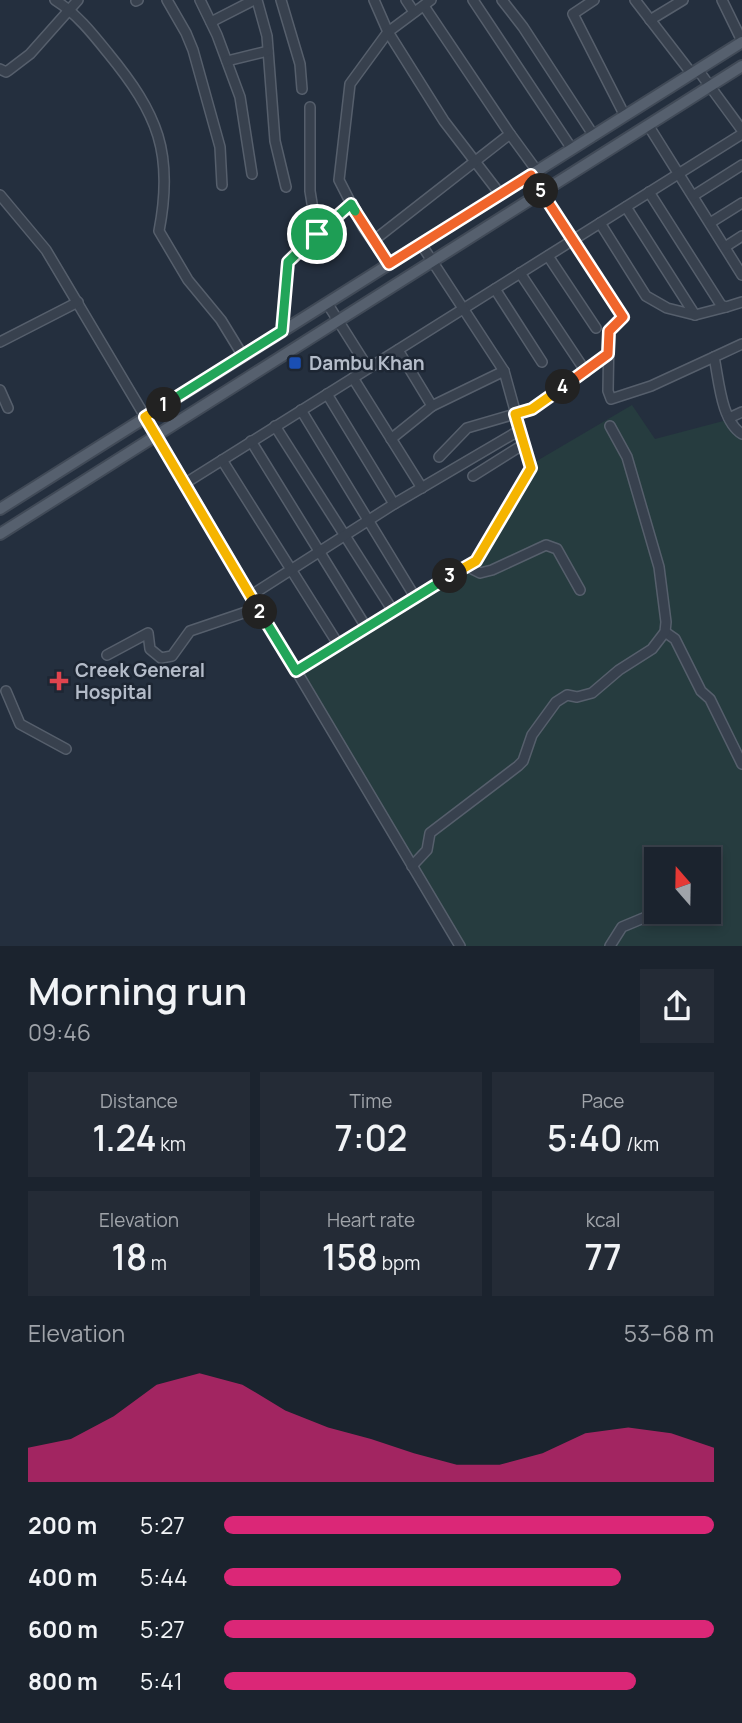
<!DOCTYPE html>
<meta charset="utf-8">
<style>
:root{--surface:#1b232e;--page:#242b36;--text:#f1f3f6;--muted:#a0a4aa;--line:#39404a;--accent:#db2777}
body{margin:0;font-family:Manrope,sans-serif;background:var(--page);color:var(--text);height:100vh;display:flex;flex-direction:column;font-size:26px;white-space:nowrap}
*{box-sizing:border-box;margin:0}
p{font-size:23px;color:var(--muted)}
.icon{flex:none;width:38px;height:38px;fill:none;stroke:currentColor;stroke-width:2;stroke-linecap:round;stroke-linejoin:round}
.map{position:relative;height:946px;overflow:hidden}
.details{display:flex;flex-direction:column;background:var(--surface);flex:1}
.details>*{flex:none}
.needle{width:46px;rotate:340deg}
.tools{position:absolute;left:644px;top:847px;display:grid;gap:14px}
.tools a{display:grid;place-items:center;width:77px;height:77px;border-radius:0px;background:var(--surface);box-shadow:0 4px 10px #0003,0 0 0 2px var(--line);font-size:35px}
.pin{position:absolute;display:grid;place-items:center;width:60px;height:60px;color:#fff;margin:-30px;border:4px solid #fff;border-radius:50%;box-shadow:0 2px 7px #0007}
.km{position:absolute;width:35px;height:35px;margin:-18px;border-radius:50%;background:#222;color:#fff;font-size:19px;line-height:35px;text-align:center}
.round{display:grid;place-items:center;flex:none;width:74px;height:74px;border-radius:0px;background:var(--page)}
.headline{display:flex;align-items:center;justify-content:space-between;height:119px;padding:0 28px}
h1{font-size:38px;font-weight:600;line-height:52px}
.metrics{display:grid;grid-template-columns:repeat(3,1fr);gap:10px;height:119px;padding:7px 28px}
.metrics div{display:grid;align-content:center;border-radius:0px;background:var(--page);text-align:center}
.metrics b{font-size:35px;font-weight:600}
.metrics small{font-size:19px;font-weight:400}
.metrics p{font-size:19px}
.chart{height:196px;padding:14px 28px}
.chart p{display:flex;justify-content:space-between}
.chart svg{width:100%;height:126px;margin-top:7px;fill:var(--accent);opacity:.7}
ul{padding:0 28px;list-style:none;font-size:23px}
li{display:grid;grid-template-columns:112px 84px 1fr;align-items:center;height:52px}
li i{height:18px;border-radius:9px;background:var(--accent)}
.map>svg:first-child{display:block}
.green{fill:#263c3f;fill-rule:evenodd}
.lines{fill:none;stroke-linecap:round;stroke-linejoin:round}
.minor-casing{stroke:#565f6c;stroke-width:12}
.major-casing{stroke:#414a57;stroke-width:14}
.minor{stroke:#38414e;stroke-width:9}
.major{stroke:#56606e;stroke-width:10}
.split-1-casing{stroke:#fff;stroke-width:14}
.split-2-casing{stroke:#fff;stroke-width:14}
.split-3-casing{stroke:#fff;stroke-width:14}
.split-4-casing{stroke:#fff;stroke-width:14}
.split-5-casing{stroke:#fff;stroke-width:14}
.split-6-casing{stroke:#fff;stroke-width:14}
.split-7-casing{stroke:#fff;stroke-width:14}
.split-1{stroke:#22a559;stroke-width:9}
.split-2{stroke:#f5b400;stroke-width:9}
.split-3{stroke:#22a559;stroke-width:9}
.split-4{stroke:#f5b400;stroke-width:9}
.split-5{stroke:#f0652b;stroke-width:9}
.split-6{stroke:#f0652b;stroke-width:9}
.split-7{stroke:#22a559;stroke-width:9}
.transit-dot{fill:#1a4fb4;stroke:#1d2633;stroke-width:2.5}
.health-dot{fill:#e0444e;stroke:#1d2633;stroke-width:2.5}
.labels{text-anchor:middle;stroke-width:5;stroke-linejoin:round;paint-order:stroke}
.poi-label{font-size:19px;font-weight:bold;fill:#b4bcc9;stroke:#1d2633;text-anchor:start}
</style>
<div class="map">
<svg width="742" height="946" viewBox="0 0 742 946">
<rect width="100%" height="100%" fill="#242f3e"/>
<!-- green -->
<path class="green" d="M632,405L655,439L727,420L742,436V946H462L298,674L478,564L535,462ZM656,859H709V912H656Z"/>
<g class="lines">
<defs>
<g id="minor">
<path d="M55,0C77,14 92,33 108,53C158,114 174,153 159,231L188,280L221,320L243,356"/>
<path d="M167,0L186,33L193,50L220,147L222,185"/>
<path d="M200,0L217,35L240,97L252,174"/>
<path d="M257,0L267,36L275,141L286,187"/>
<path d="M281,0L300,64L302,89"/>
<path d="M374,0L388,32L444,121L500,194"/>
<path d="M406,0L414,12"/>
<path d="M473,0L572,149"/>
<path d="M502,0L523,27L594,136"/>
<path d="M594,0L573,14L625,116"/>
<path d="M635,0L692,74"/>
<path d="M722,0L742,41"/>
<path d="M136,1L138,0"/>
<path d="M424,6L510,134L537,171"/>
<path d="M650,20L683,0"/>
<path d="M211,22L254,0"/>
<path d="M227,61L268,51"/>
<path d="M0,69L6,72L9,70L30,54L78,0"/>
<path d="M698,70L742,130"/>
<path d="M310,107V191L317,234"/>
<path d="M648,125L742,275"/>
<path d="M531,175L623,317L609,331L608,391L611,399L651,386L714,357"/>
<path d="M649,192L721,305L726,307L742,302"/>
<path d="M0,195L46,250L460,946"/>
<path d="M693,196L742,165"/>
<path d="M626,207L695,315"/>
<path d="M600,223L646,296L667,308L695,315L726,307"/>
<path d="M710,223L742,203"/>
<path d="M373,241L510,134"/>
<path d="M725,247L742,236"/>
<path d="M548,256L596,328"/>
<path d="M389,264L363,227L339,180L350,84L388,32L431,0"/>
<path d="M520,273L586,372"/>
<path d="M495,289L542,362"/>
<path d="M327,303L368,368"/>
<path d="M282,331L287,262L351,203"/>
<path d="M0,342L78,302"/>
<path d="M742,344L714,357C719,380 721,421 742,434"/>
<path d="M398,350L432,406"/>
<path d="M353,378L422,488"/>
<path d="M0,390L8,408"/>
<path d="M327,394L394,504"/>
<path d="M301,410L415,597"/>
<path d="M729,418L742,412"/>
<path d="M275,426L393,611"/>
<path d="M391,439L432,406L504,371"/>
<path d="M251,441L366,627"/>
<path d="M439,457L467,428L532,409L608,354"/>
<path d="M222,460L338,644"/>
<path d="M473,476L524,444"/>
<path d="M184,484L742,134"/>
<path d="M466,566L480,573L492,570L546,545L557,549L580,590"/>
<path d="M250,596L394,504L520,430"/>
<path d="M665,632L675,639L701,691L710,699L742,764"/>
<path d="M107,655L148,633L150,649L161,658L172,656L190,631L258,608"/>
<path d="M296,671L476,561L531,468L504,371L421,244"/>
<path d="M6,691L20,724L66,749"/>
<path d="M412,866L427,850L430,833L518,766L523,761L532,735L556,702L567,695L577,697L592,693L619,670L652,649L665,632L666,622L659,567L627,457L610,426"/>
<path d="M610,946L622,927L658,912"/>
</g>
<g id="major">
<path d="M0,509L742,42"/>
<path d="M0,534L742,66"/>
</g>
</defs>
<!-- minor casing -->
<use href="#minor" class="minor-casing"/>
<!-- major casing -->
<use href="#major" class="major-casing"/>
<!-- minor -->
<use href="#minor" class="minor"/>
<!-- major -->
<use href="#major" class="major"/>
</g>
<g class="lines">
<defs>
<path id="split-1" d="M164,405L282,331L288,262L317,234"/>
<path id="split-2" d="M164,405L145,417L260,612"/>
<path id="split-3" d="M260,612L296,671L450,576"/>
<path id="split-4" d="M450,576L476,561L531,468L515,414L532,409L563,387"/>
<path id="split-5" d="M541,191L623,317L609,331L608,354L563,387"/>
<path id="split-6" d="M355,211L389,264L531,175L541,191"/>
<path id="split-7" d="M317,234L351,204L355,211"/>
</defs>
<!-- split-1 casing -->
<use href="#split-1" class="split-1-casing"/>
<!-- split-2 casing -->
<use href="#split-2" class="split-2-casing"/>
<!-- split-3 casing -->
<use href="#split-3" class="split-3-casing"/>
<!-- split-4 casing -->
<use href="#split-4" class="split-4-casing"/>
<!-- split-5 casing -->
<use href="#split-5" class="split-5-casing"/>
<!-- split-6 casing -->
<use href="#split-6" class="split-6-casing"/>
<!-- split-7 casing -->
<use href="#split-7" class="split-7-casing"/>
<!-- split-1 -->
<use href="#split-1" class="split-1"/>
<!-- split-2 -->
<use href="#split-2" class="split-2"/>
<!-- split-3 -->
<use href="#split-3" class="split-3"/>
<!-- split-4 -->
<use href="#split-4" class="split-4"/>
<!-- split-5 -->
<use href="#split-5" class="split-5"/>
<!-- split-6 -->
<use href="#split-6" class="split-6"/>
<!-- split-7 -->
<use href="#split-7" class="split-7"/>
</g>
<!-- markers -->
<rect class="transit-dot" x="288" y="356" width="14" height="14" rx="3.5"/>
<path class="health-dot" d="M55.5 670.5h7v7h7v7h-7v7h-7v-7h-7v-7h7z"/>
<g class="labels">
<!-- poi labels -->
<g class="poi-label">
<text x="309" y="370">Dambu Khan</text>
<text x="75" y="677">Creek General<tspan x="75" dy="22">Hospital</tspan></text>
</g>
</g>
</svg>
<div class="tools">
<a><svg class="needle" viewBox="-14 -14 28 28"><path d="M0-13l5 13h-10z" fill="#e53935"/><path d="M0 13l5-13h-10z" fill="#a0a4aa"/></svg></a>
</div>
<div class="pin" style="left:317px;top:234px;background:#1e9e55"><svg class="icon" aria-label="arrive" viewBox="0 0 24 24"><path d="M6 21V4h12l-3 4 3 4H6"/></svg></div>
<b class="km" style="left:164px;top:405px">1</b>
<b class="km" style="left:260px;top:612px">2</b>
<b class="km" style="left:450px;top:576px">3</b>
<b class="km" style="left:563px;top:387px">4</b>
<b class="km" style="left:541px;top:191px">5</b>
</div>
<section class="details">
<div class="headline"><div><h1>Morning run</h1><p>09:46</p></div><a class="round"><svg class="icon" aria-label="share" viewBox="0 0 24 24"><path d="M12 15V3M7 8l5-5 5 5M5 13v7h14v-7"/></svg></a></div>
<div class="metrics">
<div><p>Distance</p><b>1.24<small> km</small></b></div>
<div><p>Time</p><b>7:02</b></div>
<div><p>Pace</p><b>5:40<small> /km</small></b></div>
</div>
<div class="metrics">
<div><p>Elevation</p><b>18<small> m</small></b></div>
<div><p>Heart rate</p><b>158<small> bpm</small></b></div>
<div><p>kcal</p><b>77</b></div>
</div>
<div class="chart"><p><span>Elevation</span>53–68 m</p>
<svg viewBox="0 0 160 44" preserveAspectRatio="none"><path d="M0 44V32L10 29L20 21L30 10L40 6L50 10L60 19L70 25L80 29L90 34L100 38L110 38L120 34L130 27L140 25L150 27L160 32V44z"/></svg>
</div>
<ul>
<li><b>200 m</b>5:27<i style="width:100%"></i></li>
<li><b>400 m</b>5:44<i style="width:81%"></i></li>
<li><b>600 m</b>5:27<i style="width:100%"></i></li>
<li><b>800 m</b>5:41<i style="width:84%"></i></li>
</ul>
</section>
